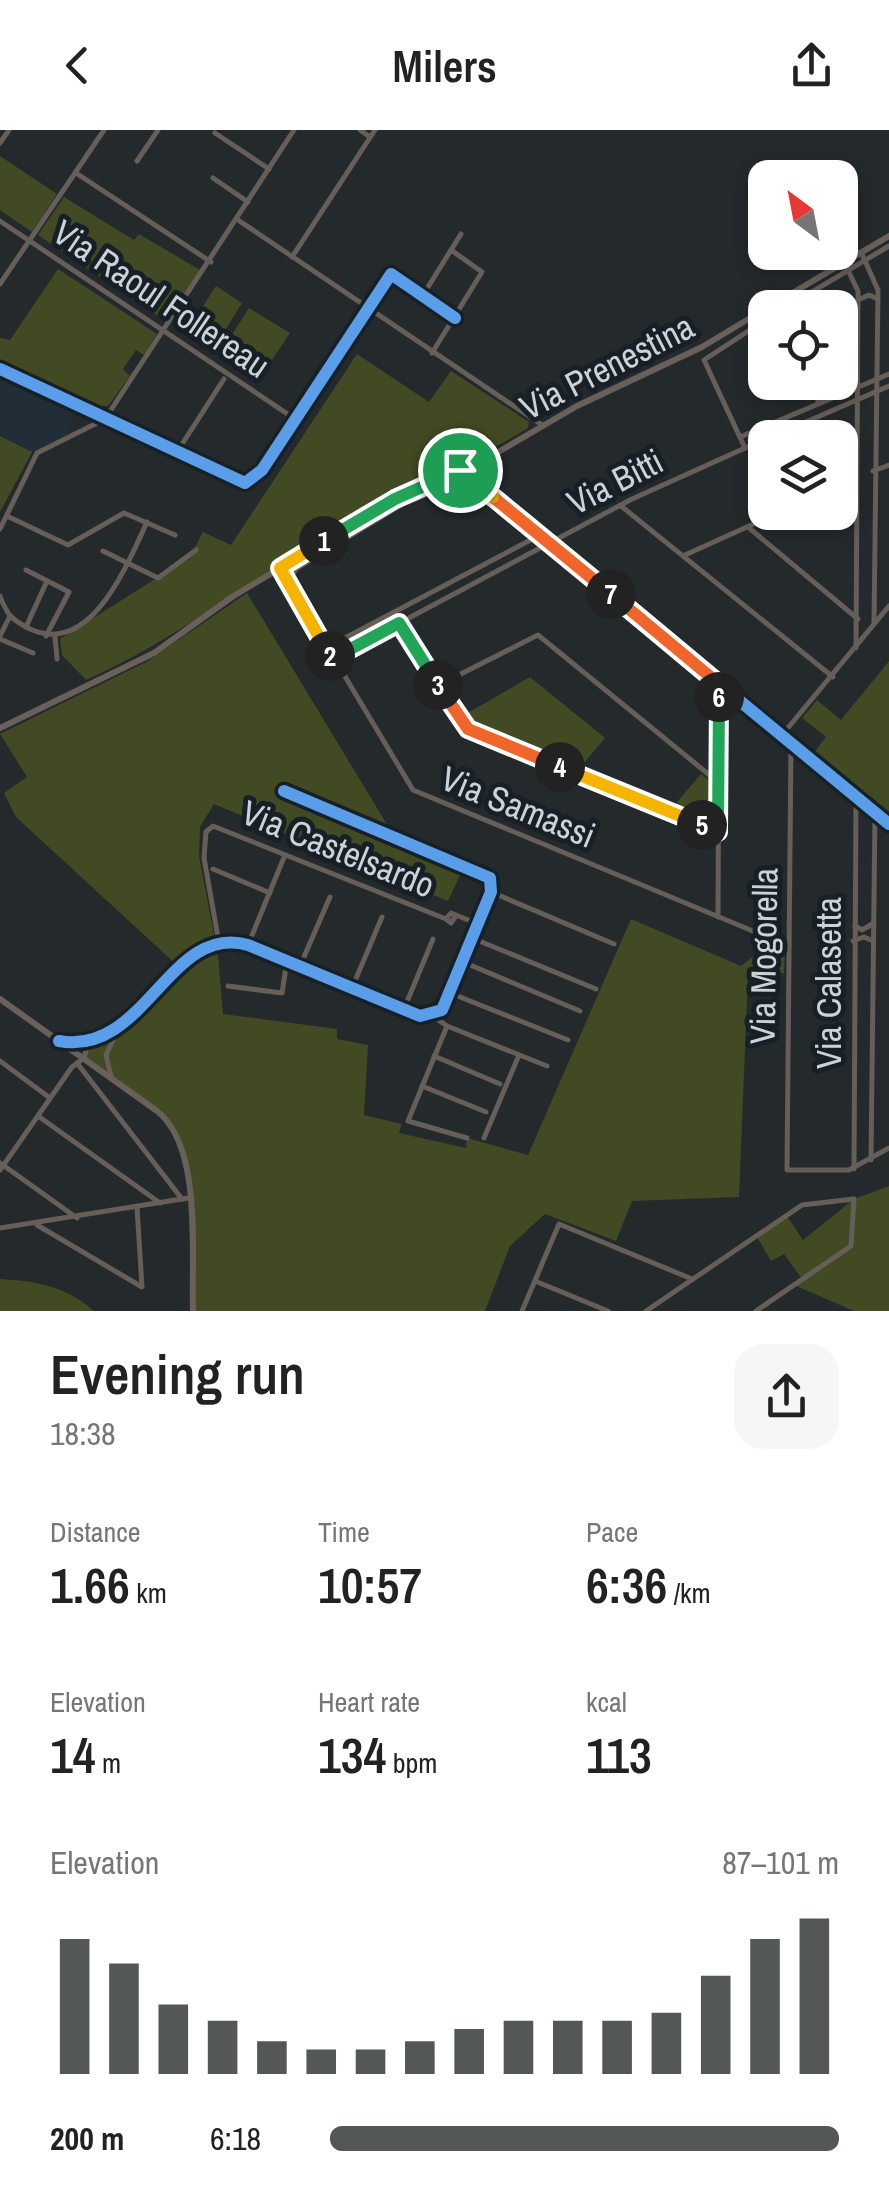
<!DOCTYPE html>
<meta charset="utf-8">
<style>
:root{--surface:#fff;--page:#f6f6f6;--text:#222;--muted:#767676;--accent:#545758}
body{margin:0;font-family:"Archivo Narrow",sans-serif;background:var(--page);color:var(--text);height:100vh;display:flex;flex-direction:column;font-size:38px;white-space:nowrap}
*{box-sizing:border-box;margin:0}
p{font-size:32px;color:var(--muted)}
.icon{flex:none;width:55px;height:55px;fill:none;stroke:currentColor;stroke-width:2;stroke-linecap:round;stroke-linejoin:round}
.map{position:relative;height:1181px;overflow:hidden}
.sheet{display:flex;flex-direction:column;background:var(--surface);flex:1}
.sheet>*{flex:none}
.needle{width:65px;rotate:328deg}
.buttons{position:absolute;left:748px;top:30px;display:grid;gap:20px}
.buttons a{display:grid;place-items:center;width:110px;height:110px;border-radius:20px;background:var(--surface);box-shadow:0 5px 15px #0003;font-size:50px}
.pin{position:absolute;display:grid;place-items:center;width:85px;height:85px;color:#fff;margin:-42px;border:5px solid #fff;border-radius:50%;box-shadow:0 2px 10px #0007}
.km{position:absolute;width:50px;height:50px;margin:-25px;border-radius:50%;background:#222;color:#fff;font-size:28px;line-height:50px;text-align:center}
.round{display:grid;place-items:center;flex:none;width:105px;height:105px;border-radius:30px;background:var(--page)}
.overview{display:flex;align-items:center;justify-content:space-between;height:170px;padding:0 50px}
h1{font-size:55px;font-weight:600;line-height:75px}
.figures{display:grid;grid-template-columns:repeat(3,1fr);gap:15px;height:170px;padding:10px 50px}
.figures div{display:grid;align-content:center}
.figures b{font-size:50px;font-weight:600}
.figures small{font-size:28px;font-weight:400}
.figures p{font-size:28px}
.chart{height:280px;padding:20px 50px}
.chart p{display:flex;justify-content:space-between}
.chart svg{width:100%;height:180px;margin-top:10px;stroke:var(--accent);stroke-width:6}
ul{padding:0 50px;list-style:none;font-size:32px}
li{display:grid;grid-template-columns:160px 120px 1fr;align-items:center;height:75px}
li i{height:25px;border-radius:12px;background:var(--accent)}
header{display:flex;justify-content:space-between;align-items:center;height:130px;padding:0 50px;background:var(--surface);font-size:45px;font-weight:600}
.map>svg:first-child{display:block}
.built{fill:#212e37}
.green{fill:#414a23}
.lines{fill:none;stroke-linecap:round;stroke-linejoin:round}
.street{stroke:#665e58;stroke-width:5}
.secondary{stroke:#69605a;stroke-width:6}
.cycleway-casing{stroke:#172026;stroke-width:19}
.cycleway{stroke:#5a9eea;stroke-width:12}
.split-1-casing{stroke:#fff;stroke-width:20}
.split-2-casing{stroke:#fff;stroke-width:20}
.split-3-casing{stroke:#fff;stroke-width:20}
.split-4-casing{stroke:#fff;stroke-width:20}
.split-5-casing{stroke:#fff;stroke-width:20}
.split-6-casing{stroke:#fff;stroke-width:20}
.split-7-casing{stroke:#fff;stroke-width:20}
.split-8-casing{stroke:#fff;stroke-width:20}
.split-9-casing{stroke:#fff;stroke-width:20}
.split-1{stroke:#22a559;stroke-width:12}
.split-2{stroke:#f5b400;stroke-width:12}
.split-3{stroke:#22a559;stroke-width:12}
.split-4{stroke:#f0652b;stroke-width:12}
.split-5{stroke:#f5b400;stroke-width:12}
.split-6{stroke:#22a559;stroke-width:12}
.split-7{stroke:#f0652b;stroke-width:12}
.split-8{stroke:#f0652b;stroke-width:12}
.split-9{stroke:#f5b400;stroke-width:12}
.labels{text-anchor:middle;stroke-width:10;stroke-linejoin:round;paint-order:stroke}
.street-label{font-size:35px;fill:#cdd2d7;stroke:#172026}
</style>
<header><svg class="icon" aria-label="back" viewBox="0 0 24 24"><path d="M15 5l-7 7 7 7"/></svg>Milers<svg class="icon" aria-label="share" viewBox="0 0 24 24"><path d="M12 15V3M7 8l5-5 5 5M5 13v7h14v-7"/></svg></header>
<div class="map">
<svg width="889" height="1181" viewBox="0 0 889 1181">
<rect width="100%" height="100%" fill="#24292c"/>
<!-- built -->
<path class="built" d="M0,246L73,283L68,304L32,322L0,306Z"/>
<!-- green -->
<g class="green">
<path d="M0,26L57,64L32,102L0,80Z"/>
<path d="M64,67L134,110L139,104L200,140L166,191L38,105Z"/>
<path d="M58,139L157,204L144,225L136,220L123,239L130,246L108,276H98L0,230V208L10,210Z"/>
<path d="M216,156L242,173L216,215L189,198Z"/>
<path d="M249,178L290,203L262,245L222,220Z"/>
<path d="M357,224L429,272L451,241L529,292L528,298C476,331 418,350 365,381C271,436 185,505 86,550L62,525L60,509L190,427L203,402L231,415Z"/>
<path d="M0,306L32,322L0,382Z"/>
<path d="M247,463L397,711L463,739L448,771L214,674L200,697L199,726L218,825L223,884L337,899V909L368,915L364,985L402,994L399,1003L466,1018L467,1008L528,1025L631,789L741,836L771,812L785,818L784,843L748,844L739,1067L632,1071L616,1111L545,1084L510,1116L485,1181H193L187,1038L169,991L84,928L90,913L119,898L180,838L16,687L4,663L27,647L0,604L148,531Z"/>
<path d="M889,531V692L812,625L826,607L802,588L817,570L841,590Z"/>
<path d="M530,547L605,608L578,640L557,628L540,626L465,595L461,587Z"/>
<path d="M701,644L716,655L715,698L671,679Z"/>
<path d="M889,1056V1181H854L794,1155L802,1149L784,1124L771,1131L757,1107L787,1086L803,1110L854,1069Z"/>
<path d="M0,1149C37,1151 65,1156 94,1181H0Z"/>
</g>
<g class="lines">
<!-- street -->
<g class="street">
<path d="M360,0L370,7"/>
<path d="M215,3L269,39"/>
<path d="M0,13L9,0"/>
<path d="M137,31L158,0"/>
<path d="M76,43L211,132"/>
<path d="M213,48L248,72"/>
<path d="M238,90L542,295"/>
<path d="M0,91L295,289"/>
<path d="M451,120L461,104"/>
<path d="M861,122L878,160L874,494"/>
<path d="M292,127L375,0"/>
<path d="M844,132L858,161L856,518"/>
<path d="M0,154L104,0"/>
<path d="M423,165L451,120L482,142L432,223"/>
<path d="M858,170L869,165L878,169"/>
<path d="M785,178L889,116"/>
<path d="M0,239L245,353L262,340L391,144L455,188"/>
<path d="M810,252L819,273"/>
<path d="M740,307L889,244"/>
<path d="M769,308L889,256"/>
<path d="M745,318L704,230L765,190"/>
<path d="M177,322L224,249"/>
<path d="M460,340L889,694"/>
<path d="M873,341L889,335"/>
<path d="M840,356L857,349"/>
<path d="M621,376L833,547"/>
<path d="M7,386L68,415L124,383L175,405"/>
<path d="M748,397L858,489"/>
<path d="M0,399L37,323L105,289L294,0"/>
<path d="M103,421L158,448L196,420"/>
<path d="M685,425L780,382"/>
<path d="M280,438L413,660L789,816"/>
<path d="M26,440L69,462L46,506"/>
<path d="M288,450L297,438L401,375L468,347"/>
<path d="M0,466C7,485 12,490 30,499C91,527 127,435 147,392"/>
<path d="M399,493L467,599L718,702"/>
<path d="M26,497L47,451"/>
<path d="M0,506L9,488"/>
<path d="M55,507L57,529"/>
<path d="M0,509L33,523"/>
<path d="M326,518L540,405"/>
<path d="M332,529L632,369L765,309"/>
<path d="M439,555L538,505L718,652"/>
<path d="M782,605L889,476"/>
<path d="M791,613L787,1040H849L889,1018"/>
<path d="M213,739L270,763"/>
<path d="M491,762L614,814"/>
<path d="M455,787L451,793L446,789L451,783L478,794"/>
<path d="M718,787L719,555"/>
<path d="M855,796L862,800L874,793"/>
<path d="M472,808L596,859"/>
<path d="M853,811L864,807L873,811"/>
<path d="M219,813L204,728L206,702L213,696L446,789"/>
<path d="M248,815L285,725"/>
<path d="M463,832L580,881"/>
<path d="M300,836L330,767"/>
<path d="M228,856L282,863L287,831"/>
<path d="M352,858L382,787"/>
<path d="M450,863L568,910"/>
<path d="M404,879L433,809"/>
<path d="M433,886L447,896L408,991L467,1008"/>
<path d="M447,896L547,936"/>
<path d="M59,911C145,927 170,792 248,815L420,886L442,880L491,762L490,748L284,661"/>
<path d="M434,926L500,954"/>
<path d="M0,931L50,968"/>
<path d="M77,933L182,1069"/>
<path d="M111,946L106,925L117,901"/>
<path d="M422,956L486,982"/>
<path d="M38,986L160,1073"/>
<path d="M484,1008L519,925"/>
<path d="M871,1030L875,683"/>
<path d="M0,1033L77,1088"/>
<path d="M854,1039L856,667"/>
<path d="M0,1040L72,937L84,928L88,913"/>
<path d="M37,1095L142,1157L137,1077"/>
<path d="M0,1098L188,1068"/>
<path d="M535,1151L608,1181"/>
<path d="M522,1181L559,1094L692,1149"/>
<path d="M646,1181L802,1075L854,1069L851,1116L756,1181"/>
</g>
<!-- secondary -->
<g class="secondary">
<path d="M767,178L889,106"/>
<path d="M0,598L154,523L232,467L395,369L488,328L577,276L702,217L765,179"/>
<path d="M0,869L157,981C203,1017 191,1125 193,1181"/>
</g>
<defs>
<g id="cycleway">
<path d="M0,239L245,353L262,340L391,144L455,188"/>
<path d="M460,340L889,694"/>
<path d="M59,911C145,927 170,792 248,815L420,886L442,880L491,762L490,748L284,661"/>
</g>
</defs>
<!-- cycleway casing -->
<use href="#cycleway" class="cycleway-casing"/>
<!-- cycleway -->
<use href="#cycleway" class="cycleway"/>
</g>
<g class="lines">
<defs>
<path id="split-1" d="M324,411L395,369L460,340"/>
<path id="split-2" d="M324,411L280,438L330,526"/>
<path id="split-3" d="M330,526L332,529L399,493L438,555"/>
<path id="split-4" d="M438,555L468,599L560,637"/>
<path id="split-5" d="M560,637L702,695"/>
<path id="split-6" d="M702,695L718,702L719,567"/>
<path id="split-7" d="M611,464L719,554V567"/>
<path id="split-8" d="M493,367L611,464"/>
<path id="split-9" d="M460,340L493,367"/>
</defs>
<!-- split-1 casing -->
<use href="#split-1" class="split-1-casing"/>
<!-- split-2 casing -->
<use href="#split-2" class="split-2-casing"/>
<!-- split-3 casing -->
<use href="#split-3" class="split-3-casing"/>
<!-- split-4 casing -->
<use href="#split-4" class="split-4-casing"/>
<!-- split-5 casing -->
<use href="#split-5" class="split-5-casing"/>
<!-- split-6 casing -->
<use href="#split-6" class="split-6-casing"/>
<!-- split-7 casing -->
<use href="#split-7" class="split-7-casing"/>
<!-- split-8 casing -->
<use href="#split-8" class="split-8-casing"/>
<!-- split-9 casing -->
<use href="#split-9" class="split-9-casing"/>
<!-- split-1 -->
<use href="#split-1" class="split-1"/>
<!-- split-2 -->
<use href="#split-2" class="split-2"/>
<!-- split-3 -->
<use href="#split-3" class="split-3"/>
<!-- split-4 -->
<use href="#split-4" class="split-4"/>
<!-- split-5 -->
<use href="#split-5" class="split-5"/>
<!-- split-6 -->
<use href="#split-6" class="split-6"/>
<!-- split-7 -->
<use href="#split-7" class="split-7"/>
<!-- split-8 -->
<use href="#split-8" class="split-8"/>
<!-- split-9 -->
<use href="#split-9" class="split-9"/>
</g>
<g class="labels">
<!-- street labels -->
<g class="street-label">
<text transform="translate(161 169) rotate(34)" y="12">Via Raoul Follereau</text>
<text transform="translate(607 237) rotate(-27)" y="12">Via Prenestina</text>
<text transform="translate(615 352) rotate(-27)" y="12">Via Bitti</text>
<text transform="translate(518 677) rotate(22)" y="12">Via Samassi</text>
<text transform="translate(338 719) rotate(22)" y="12">Via Castelsardo</text>
<text transform="translate(764 826) rotate(-89)" y="12">Via Mogorella</text>
<text transform="translate(829 853) rotate(-90)" y="12">Via Calasetta</text>
</g>
</g>
</svg>
<div class="buttons">
<a><svg class="needle" viewBox="-14 -14 28 28"><path d="M0-13l5 13h-10z" fill="#e53935"/><path d="M0 13l5-13h-10z" fill="#767676"/></svg></a>
<a><svg class="icon" aria-label="locate" viewBox="0 0 24 24"><circle cx="12" cy="12" r="6"/><path d="M12 2v4M12 18v4M2 12h4M18 12h4"/></svg></a>
<a><svg class="icon" aria-label="layers" viewBox="0 0 24 24"><path d="M12 4l9 5-9 5-9-5zM3 14l9 5 9-5"/></svg></a>
</div>
<div class="pin" style="left:460px;top:340px;background:#1e9e55"><svg class="icon" aria-label="arrive" viewBox="0 0 24 24"><path d="M6 21V4h12l-3 4 3 4H6"/></svg></div>
<b class="km" style="left:324px;top:411px">1</b>
<b class="km" style="left:330px;top:526px">2</b>
<b class="km" style="left:438px;top:555px">3</b>
<b class="km" style="left:560px;top:637px">4</b>
<b class="km" style="left:702px;top:695px">5</b>
<b class="km" style="left:719px;top:567px">6</b>
<b class="km" style="left:611px;top:464px">7</b>
</div>
<section class="sheet">
<div class="overview"><div><h1>Evening run</h1><p>18:38</p></div><a class="round"><svg class="icon" aria-label="share" viewBox="0 0 24 24"><path d="M12 15V3M7 8l5-5 5 5M5 13v7h14v-7"/></svg></a></div>
<div class="figures">
<div><p>Distance</p><b>1.66<small> km</small></b></div>
<div><p>Time</p><b>10:57</b></div>
<div><p>Pace</p><b>6:36<small> /km</small></b></div>
</div>
<div class="figures">
<div><p>Elevation</p><b>14<small> m</small></b></div>
<div><p>Heart rate</p><b>134<small> bpm</small></b></div>
<div><p>kcal</p><b>113</b></div>
</div>
<div class="chart"><p><span>Elevation</span>87–101 m</p>
<svg viewBox="0 0 160 44" preserveAspectRatio="none"><path d="M5 44V11M15 44V17M25 44V27M35 44V31M45 44V36M55 44V38M65 44V38M75 44V36M85 44V33M95 44V31M105 44V31M115 44V31M125 44V29M135 44V20M145 44V11M155 44V6"/></svg>
</div>
<ul>
<li><b>200 m</b>6:18<i style="width:100%"></i></li>
</ul>
</section>
